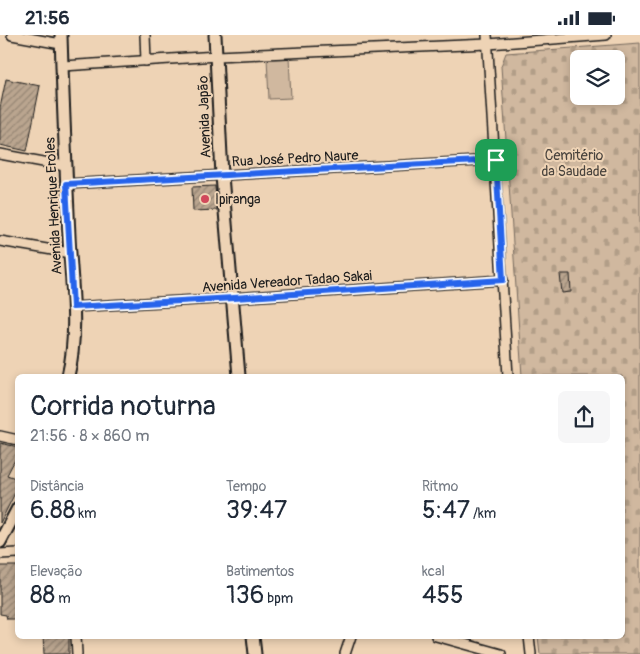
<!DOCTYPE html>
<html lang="pt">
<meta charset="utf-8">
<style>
:root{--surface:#fff;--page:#f6f6f7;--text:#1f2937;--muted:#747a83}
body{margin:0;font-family:Pangolin,sans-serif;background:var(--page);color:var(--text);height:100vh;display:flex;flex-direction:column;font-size:19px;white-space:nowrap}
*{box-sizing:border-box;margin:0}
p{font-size:16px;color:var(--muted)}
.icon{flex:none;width:28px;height:28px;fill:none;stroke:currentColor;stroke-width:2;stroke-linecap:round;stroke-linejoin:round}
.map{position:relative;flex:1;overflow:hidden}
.drawer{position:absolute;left:15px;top:339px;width:610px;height:265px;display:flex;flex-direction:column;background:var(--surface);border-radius:8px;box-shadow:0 2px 8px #0003}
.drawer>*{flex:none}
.fabs{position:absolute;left:570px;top:15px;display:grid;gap:10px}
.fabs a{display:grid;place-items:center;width:55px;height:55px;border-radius:8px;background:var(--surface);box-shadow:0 2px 8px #0003;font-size:25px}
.pin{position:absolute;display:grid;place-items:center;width:42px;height:42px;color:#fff;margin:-21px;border-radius:10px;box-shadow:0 2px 8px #0006}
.round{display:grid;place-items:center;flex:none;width:52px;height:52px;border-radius:8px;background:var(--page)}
.head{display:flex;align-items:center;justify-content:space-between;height:85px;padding:0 15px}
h1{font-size:28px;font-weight:600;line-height:38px}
.stats{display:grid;grid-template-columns:repeat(3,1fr);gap:8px;height:85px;padding:5px 15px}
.stats div{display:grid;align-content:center}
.stats b{font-size:25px;font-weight:600}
.stats small{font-size:14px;font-weight:400}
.stats p{font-size:14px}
.status{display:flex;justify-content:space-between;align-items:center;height:35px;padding:0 25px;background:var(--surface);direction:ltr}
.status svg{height:14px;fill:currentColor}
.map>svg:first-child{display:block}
.cemetery{fill:url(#cemetery-stones);stroke:#766a5e;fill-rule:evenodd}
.park{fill:#d0b89f;stroke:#766a5e}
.building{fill:url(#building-hatch);stroke:#1c1c1c}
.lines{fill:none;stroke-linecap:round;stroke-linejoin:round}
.minor-casing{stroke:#1c1c1c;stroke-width:12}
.major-casing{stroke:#1c1c1c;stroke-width:15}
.minor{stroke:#eed3b5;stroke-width:9}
.major{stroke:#eed3b5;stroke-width:11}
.route-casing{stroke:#fff;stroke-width:10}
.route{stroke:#2563eb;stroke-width:6}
.poi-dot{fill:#d1495b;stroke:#eed3b5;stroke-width:2}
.labels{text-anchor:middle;stroke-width:4;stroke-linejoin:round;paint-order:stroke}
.street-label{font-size:14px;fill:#1c1c1c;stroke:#eed3b5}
.park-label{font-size:14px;fill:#49433d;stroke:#eed3b5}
.poi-label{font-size:14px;fill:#1c1c1c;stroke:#eed3b5;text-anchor:start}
</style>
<div class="status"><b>21:56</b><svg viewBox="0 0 49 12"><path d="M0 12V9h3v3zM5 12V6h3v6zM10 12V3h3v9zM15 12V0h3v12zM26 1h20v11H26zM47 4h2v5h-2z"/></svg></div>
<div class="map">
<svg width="640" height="619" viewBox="0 0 640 619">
<defs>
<pattern id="cemetery-stones" width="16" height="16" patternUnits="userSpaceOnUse" patternTransform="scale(1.25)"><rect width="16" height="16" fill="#d0b89f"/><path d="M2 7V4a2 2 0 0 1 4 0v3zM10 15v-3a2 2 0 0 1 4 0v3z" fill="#b29e88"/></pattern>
<pattern id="building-hatch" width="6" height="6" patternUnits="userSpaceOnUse" patternTransform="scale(1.25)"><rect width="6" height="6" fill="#baa58f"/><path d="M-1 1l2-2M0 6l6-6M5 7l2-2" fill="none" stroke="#968674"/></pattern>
</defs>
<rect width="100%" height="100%" fill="#eed3b5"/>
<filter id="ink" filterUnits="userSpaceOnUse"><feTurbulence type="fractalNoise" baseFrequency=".02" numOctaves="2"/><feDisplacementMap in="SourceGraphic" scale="10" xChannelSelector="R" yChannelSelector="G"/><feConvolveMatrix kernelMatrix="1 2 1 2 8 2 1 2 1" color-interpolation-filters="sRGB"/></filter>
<g filter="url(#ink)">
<!-- cemetery -->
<path class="cemetery" d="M640,8V619H540L538,601H622V341H522L501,31L506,18ZM579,24H616V61H579Z"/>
<!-- park -->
<path class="park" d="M289,22L291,63L269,64L267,23Z"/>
<!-- building -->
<g class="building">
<path d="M6,44L40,51L27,116L0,110V73Z"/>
<path d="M215,151L217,175L193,176L192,152Z"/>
<path d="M560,239H570L571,257L562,258Z"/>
<path d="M0,408L18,412V419L7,440L18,444V452L0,488Z"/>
<path d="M0,531H18V584H7L6,580L0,579Z"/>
<path d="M43,601H69V619H44Z"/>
</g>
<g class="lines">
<defs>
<g id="minor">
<path d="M12,0L61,9"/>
<path d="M145,0L146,26"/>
<path d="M487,0L508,341"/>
<path d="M63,31L217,21L488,9L606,0"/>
<path d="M0,119L65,131"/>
<path d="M66,149L495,125"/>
<path d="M0,206L70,218"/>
<path d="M73,272L233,263L503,245"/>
<path d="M0,401L18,405"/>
<path d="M0,519L18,518"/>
<path d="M76,601L77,619"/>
<path d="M436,601L501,619"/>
<path d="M529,601L531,619"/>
<path d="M345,619L351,601"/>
</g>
<g id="major">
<path d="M61,0C63,67 66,134 69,201C71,247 79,296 68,341"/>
<path d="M215,0L222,141L239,341"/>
<path d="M0,507L18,473"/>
<path d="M253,601L255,619"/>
</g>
</defs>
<!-- minor casing -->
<use href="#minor" class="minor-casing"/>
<!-- major casing -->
<use href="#major" class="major-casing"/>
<!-- minor -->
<use href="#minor" class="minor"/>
<!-- major -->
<use href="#major" class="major"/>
</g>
</g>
<g class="lines" filter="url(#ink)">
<defs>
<path id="route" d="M496,125L503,245L234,263L73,272L66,149Z"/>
</defs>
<!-- route casing -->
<use href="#route" class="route-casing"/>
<!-- route -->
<use href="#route" class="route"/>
</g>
<!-- markers -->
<circle class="poi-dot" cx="205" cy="164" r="5"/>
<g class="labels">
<!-- street labels -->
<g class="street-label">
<text transform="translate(204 82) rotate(-92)" y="5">Avenida Japão</text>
<text transform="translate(295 123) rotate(-3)" y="5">Rua José Pedro Naure</text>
<text transform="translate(53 171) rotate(-93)" y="5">Avenida Henrique Eroles</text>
<text transform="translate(287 246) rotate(-4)" y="5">Avenida Vereador Tadao Sakai</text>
</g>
<!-- park labels -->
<g class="park-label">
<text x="574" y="125">Cemitério<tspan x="574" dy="16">da Saudade</tspan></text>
</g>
<!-- poi labels -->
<g class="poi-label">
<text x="215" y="169">Ipiranga</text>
</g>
</g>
</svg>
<div class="fabs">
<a><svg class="icon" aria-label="layers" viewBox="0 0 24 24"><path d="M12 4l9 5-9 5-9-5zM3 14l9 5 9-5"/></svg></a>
</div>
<div class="pin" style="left:496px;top:125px;background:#1e9e55"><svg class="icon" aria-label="arrive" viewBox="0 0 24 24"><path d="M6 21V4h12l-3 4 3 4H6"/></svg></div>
<section class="drawer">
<div class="head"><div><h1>Corrida noturna</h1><p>21:56 · 8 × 860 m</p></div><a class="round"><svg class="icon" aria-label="share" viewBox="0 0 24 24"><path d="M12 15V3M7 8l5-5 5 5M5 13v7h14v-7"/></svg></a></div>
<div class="stats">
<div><p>Distância</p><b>6.88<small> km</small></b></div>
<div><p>Tempo</p><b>39:47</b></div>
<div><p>Ritmo</p><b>5:47<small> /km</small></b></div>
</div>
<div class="stats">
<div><p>Elevação</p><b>88<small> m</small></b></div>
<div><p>Batimentos</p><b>136<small> bpm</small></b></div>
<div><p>kcal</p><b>455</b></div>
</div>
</section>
</div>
